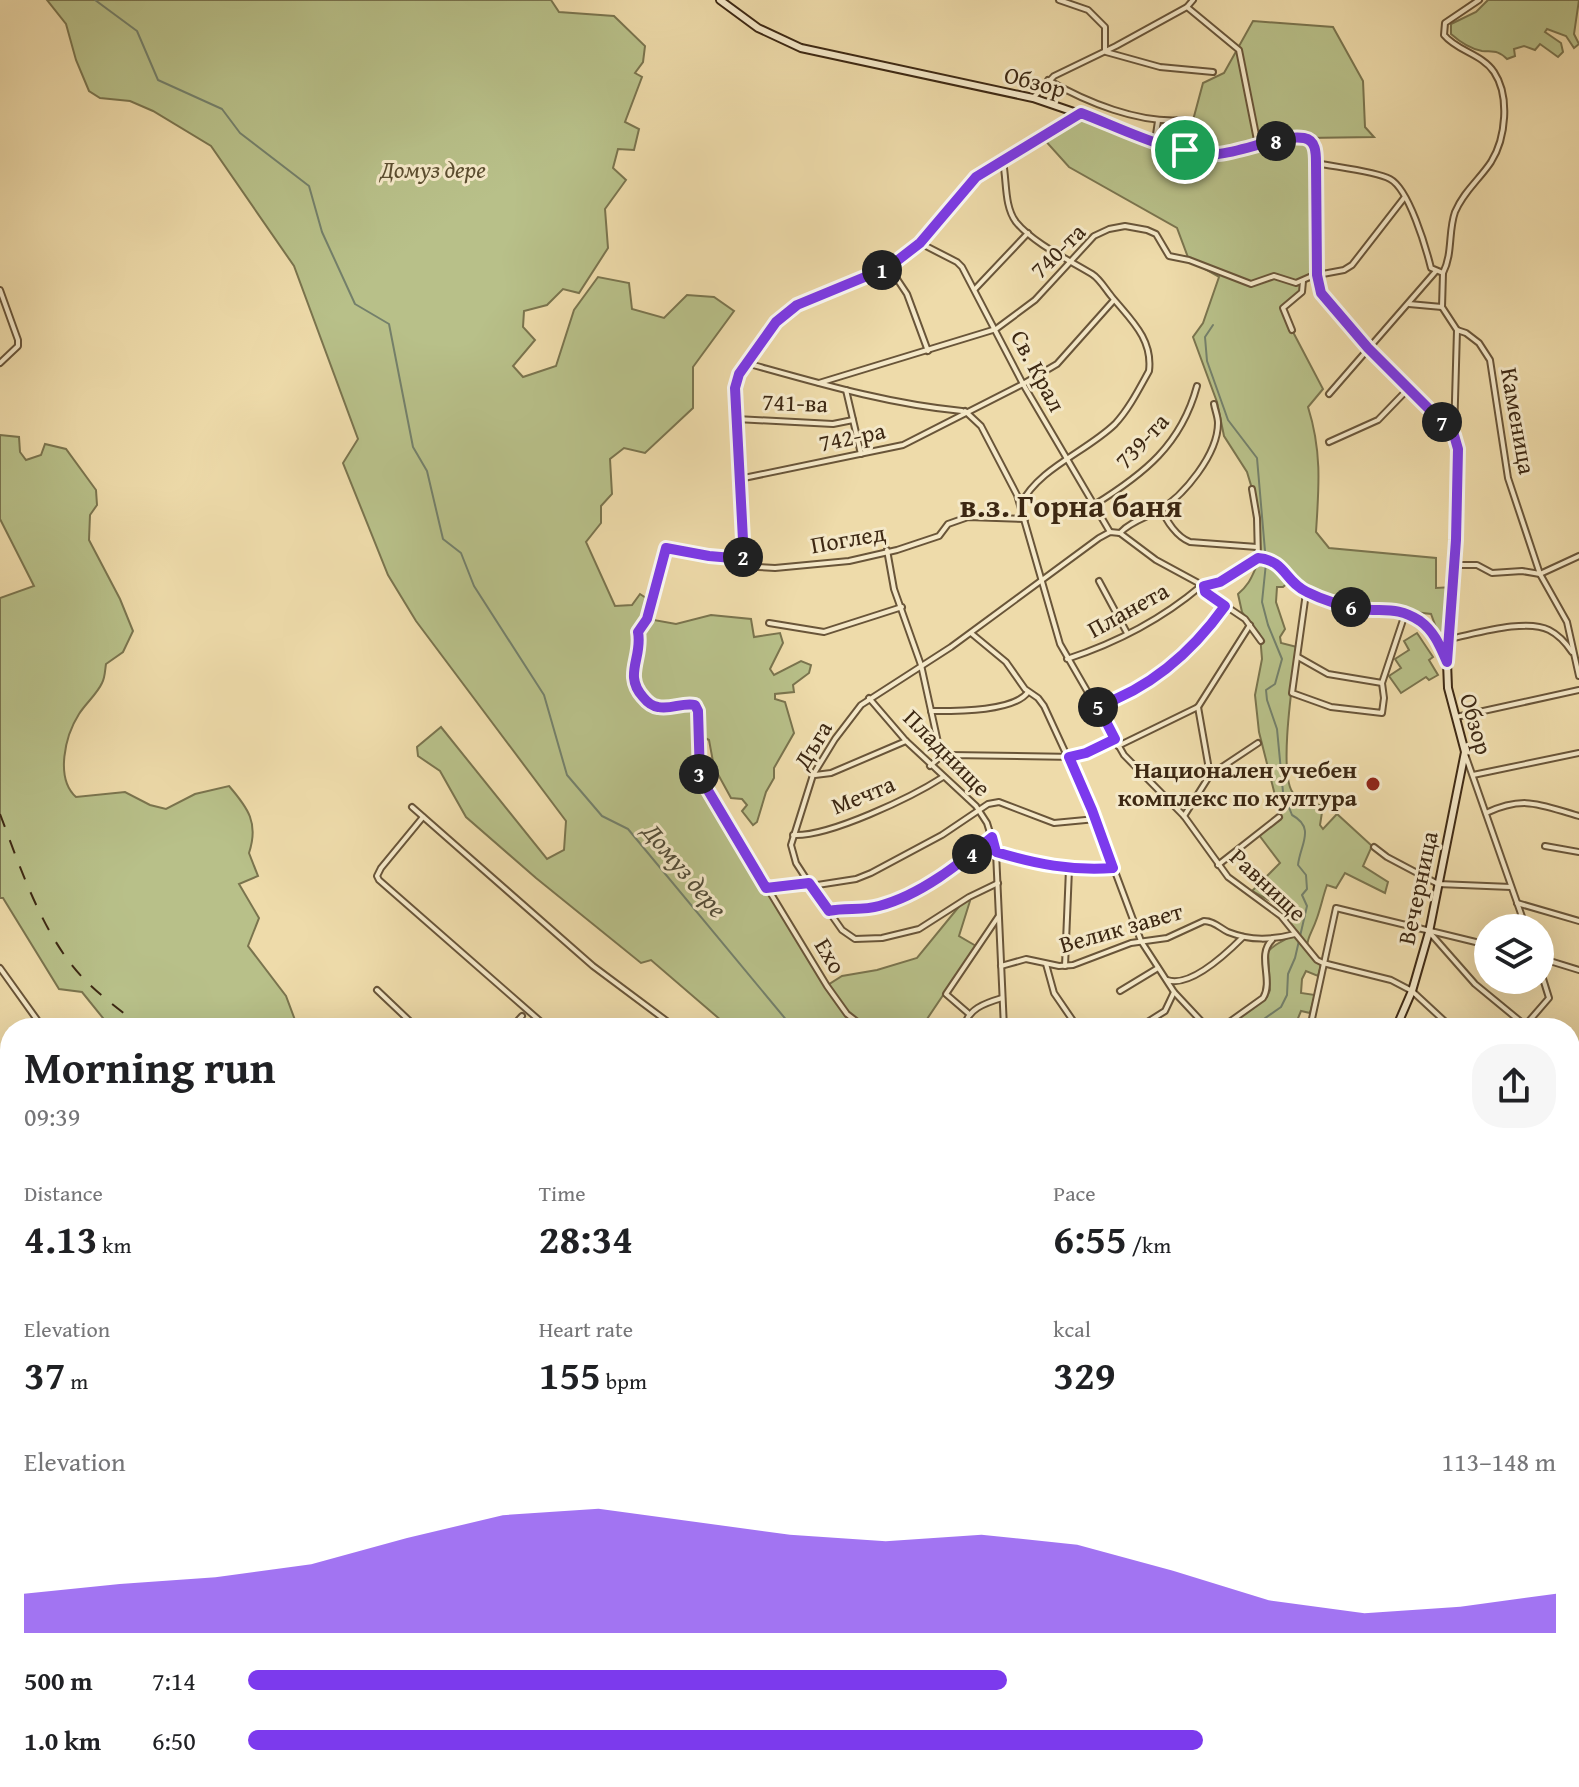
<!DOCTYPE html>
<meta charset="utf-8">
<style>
:root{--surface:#fff;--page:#f6f6f6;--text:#202124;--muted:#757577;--accent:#7c3aed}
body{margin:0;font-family:"Gentium Book Plus",serif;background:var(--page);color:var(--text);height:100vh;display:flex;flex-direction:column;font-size:30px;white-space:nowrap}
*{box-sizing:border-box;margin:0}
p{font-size:26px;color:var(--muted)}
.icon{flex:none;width:44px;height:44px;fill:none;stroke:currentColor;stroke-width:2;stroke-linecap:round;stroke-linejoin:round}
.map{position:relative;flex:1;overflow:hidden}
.side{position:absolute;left:0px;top:1018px;width:1580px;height:770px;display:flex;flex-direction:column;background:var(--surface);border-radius:32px 32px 0 0;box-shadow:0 8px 32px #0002}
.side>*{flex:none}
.tools{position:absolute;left:1474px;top:914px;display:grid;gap:16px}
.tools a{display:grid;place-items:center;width:80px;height:80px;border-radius:50%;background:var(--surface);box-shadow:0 8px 32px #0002;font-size:40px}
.pin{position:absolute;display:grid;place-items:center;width:68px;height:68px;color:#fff;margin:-34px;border:4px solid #fff;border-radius:50%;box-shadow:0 2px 8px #0007}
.km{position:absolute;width:40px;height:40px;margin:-20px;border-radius:50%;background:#222;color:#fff;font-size:22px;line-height:40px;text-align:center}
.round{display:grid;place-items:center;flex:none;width:84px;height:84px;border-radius:32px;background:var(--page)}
.head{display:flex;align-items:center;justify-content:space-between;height:136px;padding:0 24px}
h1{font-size:44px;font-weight:600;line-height:60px}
.metrics{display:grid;grid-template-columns:repeat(3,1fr);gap:12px;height:136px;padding:8px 24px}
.metrics div{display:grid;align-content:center}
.metrics b{font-size:40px;font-weight:600}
.metrics small{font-size:22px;font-weight:400}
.metrics p{font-size:22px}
.chart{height:224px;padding:16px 24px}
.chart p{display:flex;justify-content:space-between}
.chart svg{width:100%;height:144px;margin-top:8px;fill:var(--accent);opacity:.7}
ul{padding:0 24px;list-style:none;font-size:26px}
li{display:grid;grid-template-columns:128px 96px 1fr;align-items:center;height:60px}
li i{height:20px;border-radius:10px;background:var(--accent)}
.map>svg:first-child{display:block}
.green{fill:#b8c089;stroke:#7a744e;stroke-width:2}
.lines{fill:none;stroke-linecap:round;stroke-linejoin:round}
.stream{stroke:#74806b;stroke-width:2}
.river{stroke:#99bba6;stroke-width:9}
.street-casing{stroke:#695539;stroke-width:8}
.secondary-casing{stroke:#3d2813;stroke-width:10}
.primary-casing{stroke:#3d2813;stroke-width:11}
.street{stroke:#f4e8c8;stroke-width:4}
.secondary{stroke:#f4e8c8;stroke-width:6}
.primary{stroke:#eedbaa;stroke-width:7}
.tram{stroke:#3d2813;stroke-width:2}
.rail{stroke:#3d2813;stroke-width:2;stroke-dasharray:14 14;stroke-linecap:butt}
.route-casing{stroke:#fff;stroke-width:16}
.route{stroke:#7c3aed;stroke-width:10}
.poi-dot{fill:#8f2418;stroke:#f4e8c8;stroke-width:3}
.labels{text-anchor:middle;stroke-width:6;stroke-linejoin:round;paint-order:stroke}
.street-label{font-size:24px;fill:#3d2813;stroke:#f4e8c8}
.park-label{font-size:24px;font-style:italic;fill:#5c4e30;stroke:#f4e8c8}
.poi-label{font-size:24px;font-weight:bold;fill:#3d2813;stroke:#f4e8c8;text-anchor:end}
.water-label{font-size:26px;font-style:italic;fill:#544d38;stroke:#f4e8c8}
.district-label{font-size:32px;font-weight:bold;fill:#3d2813;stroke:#f4e8c8}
</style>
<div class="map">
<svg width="1579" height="1787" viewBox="0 0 1579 1787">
<rect width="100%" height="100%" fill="#eedbaa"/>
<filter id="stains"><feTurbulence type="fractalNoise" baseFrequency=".0025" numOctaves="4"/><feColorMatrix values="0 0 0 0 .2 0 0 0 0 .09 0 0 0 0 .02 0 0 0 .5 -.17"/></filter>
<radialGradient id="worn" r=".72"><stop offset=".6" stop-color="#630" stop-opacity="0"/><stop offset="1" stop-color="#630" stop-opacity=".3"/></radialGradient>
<!-- green -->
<g class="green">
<path d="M47,0H551L559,12L614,16L645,46L643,62L635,73L642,77L625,122L639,129L634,150L618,149L613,168L626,180L605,209L608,248L579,293L563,289L547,305L524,311L523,327L535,340L513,366L523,377L556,366L574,310L598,277L629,283L632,309L664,318L687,295L714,297L734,311L693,367V408L645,453L624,448L610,459L612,494L601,506V523L586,542L615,606L632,605L640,594L649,600L648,619L676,624L711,615L751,619L754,637L780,633L783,643L770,669L774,675L801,661L811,665L809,673L793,685L794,692L775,694V699L785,702L794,733L774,768V778L766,792L757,822L753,825L742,811L747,805L742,799L731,798L714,767L709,740L703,737L698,751L703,766L766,888L826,986L842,976L877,970L917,958L966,898L970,901L959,936L976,946L921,1028H730L651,960L641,963L536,878L466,817L440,771L418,756L417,747L441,727L547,859L564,850L566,821L416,621L388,575L343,463L358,439L294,266L211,146L153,111L130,101L100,98L89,91L76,60L66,24Z"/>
<path d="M1488,0H1579L1574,34L1579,44L1574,48L1566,36L1547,29L1545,32L1561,43L1563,52L1558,57L1540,44L1535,50L1524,46L1514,49L1515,56L1507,59C1498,50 1494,52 1482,51C1471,49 1460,42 1451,34V24L1476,12Z"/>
<path d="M1253,21L1333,27L1363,81L1365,127L1374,137L1306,138L1315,149L1317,275L1303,281L1302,292L1284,308L1292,330L1323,389L1308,407C1322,451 1319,487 1316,532L1329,548L1436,558V588L1453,587L1445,641H1441L1431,614L1406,611L1396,607H1354L1306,592L1291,580L1283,587H1277L1276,602L1285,629L1280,637L1281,643L1297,647C1294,672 1277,778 1294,794C1301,801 1314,803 1323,806L1320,825L1323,829L1337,814L1372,846L1363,866L1388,882L1385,893L1345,873L1336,888L1327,885C1323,896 1321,907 1317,918C1309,942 1298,944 1321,965L1318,976L1306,971L1302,979L1301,993L1315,995L1310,1013L1301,1011L1294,1028H1226L1267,997L1270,990L1268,952C1276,941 1289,941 1296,931L1274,903L1252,891L1280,863L1259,835L1281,819L1259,732L1255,695L1262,659L1260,635L1242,612L1238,594C1251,583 1252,575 1259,561H1274L1258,558L1253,492L1247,472L1224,436L1217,402L1193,337L1203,323L1219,277L1189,260L1177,228L1069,167L1042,137L1081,113L1185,150L1203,83L1224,73Z"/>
<path d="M0,435L19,437L20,452L26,460L41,455L45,444L66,449L96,490L97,505L90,515L89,540L120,599L133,631L123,652L106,664C105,670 105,678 102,683C97,694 86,703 79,714C65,736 55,778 76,797L125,792L150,805L166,809L195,794L229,786C248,808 259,823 249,853L258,876L239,884L259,918L248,946L286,996L298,1028H111L82,992L59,989L3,898H0V598L34,586L0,519Z"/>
<path d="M1417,633L1433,657L1429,660L1438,675L1429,680L1426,677L1401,693L1389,676L1401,668L1395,659L1409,650L1404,641Z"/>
<path d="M1579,1062V1114L1570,1127V1064Z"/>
<path d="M0,1323L10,1326V1393H0Z"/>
<path d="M0,1490L10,1499V1693H0Z"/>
<path d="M1570,1551L1579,1555V1634L1570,1625Z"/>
<path d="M1579,1710V1787H1548L1546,1778H1570V1711Z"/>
<path d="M1307,1778H1380L1385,1786L1309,1787Z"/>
</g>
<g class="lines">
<!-- stream -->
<g class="stream">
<path d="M95,0L137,31L158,80L222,109L240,133L309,186L322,232L355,304L389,324L413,447L427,471L443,539L461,553L474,586L544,695L567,775L602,816L628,829L793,1028"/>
<path d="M1213,325L1205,337L1207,361L1228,420L1257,458L1265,551"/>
<path d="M1251,1028L1281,1007L1287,995L1288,974L1295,958L1307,906L1302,895L1307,889L1306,875L1298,865C1300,845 1316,828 1292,815L1283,792L1277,729L1267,700L1266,690L1275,684L1282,659L1268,625L1262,602L1266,563"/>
<path d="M0,1083L10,1077"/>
<path d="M0,1678L10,1679"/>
<path d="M1135,1778L1137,1787"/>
</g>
<!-- river -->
<path class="river" d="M0,1059L10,1070"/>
<defs>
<g id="street">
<path d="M1059,0L1088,10L1105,27V51"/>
<path d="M1187,7L1239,50L1258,145"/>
<path d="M1106,52L1160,67L1213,72"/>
<path d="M1048,80C1086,102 1139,124 1184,120"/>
<path d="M1033,98L1054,76L1116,46L1187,7L1193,0"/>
<path d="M1155,141L1158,121"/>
<path d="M1003,162C1007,181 1004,206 1016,222C1033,243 1069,260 1092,274C1100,279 1106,290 1112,297C1131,320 1153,339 1149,371C1139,389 1129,409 1115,424C1086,452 1039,468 1021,504"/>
<path d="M1316,163C1335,167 1375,171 1390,179C1409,189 1426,248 1431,268L1443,273L1442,307L1457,330L1466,333L1479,343L1490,360L1508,478L1540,574L1567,622L1579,676"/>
<path d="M920,243L957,262L962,267L1023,384L1110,532"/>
<path d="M889,267L907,294L928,351"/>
<path d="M1443,273C1453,253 1448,232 1455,212C1464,191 1479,180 1491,162C1506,138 1510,96 1494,72C1482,54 1457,51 1444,35L1445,23L1479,0"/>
<path d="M975,289L1028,233"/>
<path d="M0,290L18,340V346L0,363"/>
<path d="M1409,304L1442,307"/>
<path d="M1292,330L1283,308L1302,292L1303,281"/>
<path d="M746,363C818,383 888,404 962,411"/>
<path d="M819,383L996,329L1035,300L1094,236L1109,229L1125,226L1147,230L1156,234L1169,256L1189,260L1251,284L1274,276L1296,283L1312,276L1344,270L1352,265L1404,198"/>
<path d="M846,390L861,454"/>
<path d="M1329,394L1436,271"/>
<path d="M965,411L981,426L1017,495L1060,644L1124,755L1184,816L1228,877L1281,916L1317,960L1323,963L1391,980L1412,991L1452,1028"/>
<path d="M736,419L833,424L853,420"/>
<path d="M1454,435L1457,330"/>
<path d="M1329,442L1378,420L1408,389"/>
<path d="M739,479L903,445L1023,384L1057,364L1114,300"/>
<path d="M1252,489L1257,518L1258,558"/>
<path d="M1094,505C1144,474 1181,445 1197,386"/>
<path d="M1162,509C1166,521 1177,537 1190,542L1257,547"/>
<path d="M1120,533L1156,560L1204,586C1225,581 1242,561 1258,558C1280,553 1289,583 1306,592C1323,600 1346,608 1365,609C1374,610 1386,607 1395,609C1422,615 1435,636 1445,659"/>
<path d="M1120,533C1130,522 1145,518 1158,511C1184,496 1218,454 1218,423C1218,417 1215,410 1214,404"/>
<path d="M887,550L894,589L921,665L941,756"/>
<path d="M744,559L735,388L739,374L776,322L797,305L889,267L920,243L976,177L1079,115"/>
<path d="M1455,565H1477L1492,573L1522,571L1540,574L1579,556"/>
<path d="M1099,581L1127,633"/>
<path d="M1204,586L1205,592L1245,619L1261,641"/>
<path d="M1306,593L1292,693L1331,707L1382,713L1384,698L1382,683L1405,614"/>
<path d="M769,623L824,632L902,607"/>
<path d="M971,633L1006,662L1025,689L1038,698L1044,706L1092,810L1141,941L1174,992L1203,1023L1215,1028"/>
<path d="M1449,639C1475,634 1526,618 1549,630C1559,635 1566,643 1572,652"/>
<path d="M1298,657L1328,674L1382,683"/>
<path d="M1067,659C1116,643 1162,619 1201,586"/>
<path d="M869,698L906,741L976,806L987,823L996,852L1004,1028"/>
<path d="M1098,706C1152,687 1192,652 1225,606"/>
<path d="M1198,707L1210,775"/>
<path d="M931,711C954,711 1014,712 1028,692"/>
<path d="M1456,717L1579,690"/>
<path d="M1118,746L1198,707L1250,625"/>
<path d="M1466,757L1526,928"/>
<path d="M930,766L941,756L950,755L1075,757L1115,739"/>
<path d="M815,775L831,773L906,741"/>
<path d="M1473,775L1579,753"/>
<path d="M412,807L593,966L676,1028"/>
<path d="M1486,813C1525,795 1540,805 1579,816"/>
<path d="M1184,816L1210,775L1258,743"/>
<path d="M423,817L381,868L377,876L379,880L548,1028"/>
<path d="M793,835C829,837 912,797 943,777"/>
<path d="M1545,846L1579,852"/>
<path d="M1374,847L1387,857L1438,884L1511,887"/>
<path d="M996,852L1061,869L1113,868"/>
<path d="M1218,865L1279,817"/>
<path d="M998,883L969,897L919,929L882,938L855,939L842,930L809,883L796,863L791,845L813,775L835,739L861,705L951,647L1099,538L1110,532L1120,533"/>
<path d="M811,886L856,879L871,873L942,835L988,804L999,802L1054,823L1096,819"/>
<path d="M767,888L809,883"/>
<path d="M1517,903L1579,921"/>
<path d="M829,911C844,907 862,911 879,906C921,895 959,864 992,837"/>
<path d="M1431,934L1475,984L1526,1026"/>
<path d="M1540,958L1579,970"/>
<path d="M1046,964L1054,993L1078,1028"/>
<path d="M1001,966L1026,959L1059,966L1073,965L1131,943L1167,938L1204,921C1214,921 1220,928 1228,932C1251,941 1272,940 1295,934"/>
<path d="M1065,966L1069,869"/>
<path d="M0,968L43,1028"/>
<path d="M1167,980C1190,988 1227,953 1243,937"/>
<path d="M377,990L417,1028"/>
<path d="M1120,991L1158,968"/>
<path d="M968,1013L946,994L998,917"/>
<path d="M511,1028L522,1016"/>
<path d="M865,1028L847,1014L827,986L700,777L698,711L695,705C683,702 671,711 658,707C652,706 647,702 643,697C622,674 643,657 638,632L647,619L666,548L744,559L758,567L775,568L849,561L897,550L939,536L948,524L968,517L1025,519"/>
<path d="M964,1028C967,1009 985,1003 1002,998"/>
<path d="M1138,1028L1165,1011L1174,992"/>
<path d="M1221,1028L1263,998C1274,980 1256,955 1272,940"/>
<path d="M1310,1028L1336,908L1488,945"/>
<path d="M1523,1028L1549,998L1540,969"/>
<path d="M1570,1127L1578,1114"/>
<path d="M1570,1213L1579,1219"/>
<path d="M0,1236L10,1253"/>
<path d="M1570,1309H1579"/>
<path d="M0,1321L10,1301"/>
<path d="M1570,1402L1579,1393"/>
<path d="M1570,1474L1579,1475"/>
<path d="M0,1696H10"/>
<path d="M206,1778L217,1787"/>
<path d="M264,1778L269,1787"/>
<path d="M351,1778L355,1787"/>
<path d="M761,1778L764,1787"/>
<path d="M833,1778L840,1787"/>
<path d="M870,1778L889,1787"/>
<path d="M1040,1778L1041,1787"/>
<path d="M27,1787V1778"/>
<path d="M91,1787L93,1778"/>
<path d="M154,1787L157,1778"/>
<path d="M220,1787L234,1778"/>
<path d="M248,1787L249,1778"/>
<path d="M481,1787L482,1778"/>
<path d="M773,1787L782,1778"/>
<path d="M891,1787L898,1778"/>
<path d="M953,1787L955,1778"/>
<path d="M1245,1787V1778"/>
</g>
<g id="secondary">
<path d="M720,0L758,28L801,48L1033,98L1185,150L1214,154L1304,138L1311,141L1315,149L1316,163L1317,275L1321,293L1368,348L1454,435L1458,449L1456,540L1447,662L1448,688L1465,752L1429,932L1412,991L1396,1028"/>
<path d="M638,1778L656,1787"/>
<path d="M1253,1787V1778"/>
</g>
<g id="primary">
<path d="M0,1169L10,1185"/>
<path d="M254,1778L258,1787"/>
</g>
</defs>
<!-- street casing -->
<use href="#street" class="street-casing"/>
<!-- secondary casing -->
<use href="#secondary" class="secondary-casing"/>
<!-- primary casing -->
<use href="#primary" class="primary-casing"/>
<!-- street -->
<use href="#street" class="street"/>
<!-- secondary -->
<use href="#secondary" class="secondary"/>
<!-- primary -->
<use href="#primary" class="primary"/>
<!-- tram -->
<path class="tram" d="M252,1778L255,1787"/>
<!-- rail -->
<g class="rail">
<path d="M0,814C20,867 44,939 85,980C103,998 124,1013 143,1028"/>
<path d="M1570,1434L1579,1435"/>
</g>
</g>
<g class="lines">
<defs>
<path id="route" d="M1081,113C1121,128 1176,157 1218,154C1243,152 1282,134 1304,138C1316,140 1316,153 1316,163L1317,275L1321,293L1368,348L1447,427L1454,435L1458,449L1456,540L1447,662C1440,646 1434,631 1420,621C1397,606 1384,612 1360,609C1343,606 1323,600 1307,592C1285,582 1285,560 1258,558L1220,582L1204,586L1205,592L1225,606C1192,652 1151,688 1098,706L1115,739L1086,753L1069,757L1092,810L1113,868C1071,871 1036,864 996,852L992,837C959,864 921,895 879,906C862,911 845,907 829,911L809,883L766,888L700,777L698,711L695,705C683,702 671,710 658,707C651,706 647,702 643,697C623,675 643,657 638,632L647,619L666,548L709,556L744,559L735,388L739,374L776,322L797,305L889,267L920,243L976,177Z"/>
</defs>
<!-- route casing -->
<use href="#route" class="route-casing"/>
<!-- route -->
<use href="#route" class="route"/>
</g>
<!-- markers -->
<circle class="poi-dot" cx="1373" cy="784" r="8"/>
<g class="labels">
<!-- street labels -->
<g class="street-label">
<text transform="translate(1035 82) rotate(15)" y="8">Обзор</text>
<text transform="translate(1058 251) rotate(-45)" y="8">740-та</text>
<text transform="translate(1038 371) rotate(62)" y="8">Св. Крал</text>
<text transform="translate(795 403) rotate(2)" y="8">741-ва</text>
<text transform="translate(1518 421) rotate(80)" y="8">Каменица</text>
<text transform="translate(852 437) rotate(-12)" y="8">742-ра</text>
<text transform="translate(1142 441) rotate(-47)" y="8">739-та</text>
<text transform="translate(848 539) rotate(-10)" y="8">Поглед</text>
<text transform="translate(1128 610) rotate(-29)" y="8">Планета</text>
<text transform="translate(1476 724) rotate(74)" y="8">Обзор</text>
<text transform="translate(813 745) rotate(-59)" y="8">Дъга</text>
<text transform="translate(947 753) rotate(45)" y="8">Пладнище</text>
<text transform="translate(863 795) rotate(-22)" y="8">Мечта</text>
<text transform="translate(1268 885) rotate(43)" y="8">Равнище</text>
<text transform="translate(1418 888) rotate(-78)" y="8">Вечерница</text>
<text transform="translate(1121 928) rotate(-16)" y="8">Велик завет</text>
<text transform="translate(830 956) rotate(59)" y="8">Ехо</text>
</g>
<!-- park labels -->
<g class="park-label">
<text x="433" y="178">Домуз дере</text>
</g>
<!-- poi labels -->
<g class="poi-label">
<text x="1357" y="778">Национален учебен<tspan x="1357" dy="28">комплекс по култура</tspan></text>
</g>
<!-- water labels -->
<g class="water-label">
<text transform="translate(685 870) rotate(50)" y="9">Домуз дере</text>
</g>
<!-- district labels -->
<g class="district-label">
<text x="1071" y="517">в.з. Горна баня</text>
</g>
</g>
<rect width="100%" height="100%" filter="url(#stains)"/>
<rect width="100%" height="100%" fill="url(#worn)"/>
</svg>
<div class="tools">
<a><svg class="icon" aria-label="layers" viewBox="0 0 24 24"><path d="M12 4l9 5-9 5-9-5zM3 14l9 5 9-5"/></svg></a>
</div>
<div class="pin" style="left:1185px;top:150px;background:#1e9e55"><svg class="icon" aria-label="arrive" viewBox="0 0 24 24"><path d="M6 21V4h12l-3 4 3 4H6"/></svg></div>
<b class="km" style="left:882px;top:270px">1</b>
<b class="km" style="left:743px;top:557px">2</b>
<b class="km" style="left:699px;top:774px">3</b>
<b class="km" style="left:972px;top:854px">4</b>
<b class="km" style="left:1098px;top:707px">5</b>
<b class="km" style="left:1351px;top:607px">6</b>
<b class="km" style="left:1442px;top:422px">7</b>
<b class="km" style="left:1276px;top:141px">8</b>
<section class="side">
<div class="head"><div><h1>Morning run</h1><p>09:39</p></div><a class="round"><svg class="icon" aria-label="share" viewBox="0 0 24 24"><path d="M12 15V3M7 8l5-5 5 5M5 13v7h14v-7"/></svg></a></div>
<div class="metrics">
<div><p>Distance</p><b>4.13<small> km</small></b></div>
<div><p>Time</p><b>28:34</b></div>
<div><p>Pace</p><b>6:55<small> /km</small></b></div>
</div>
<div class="metrics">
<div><p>Elevation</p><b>37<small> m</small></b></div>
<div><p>Heart rate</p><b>155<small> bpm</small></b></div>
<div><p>kcal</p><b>329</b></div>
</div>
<div class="chart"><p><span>Elevation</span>113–148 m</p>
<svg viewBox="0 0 160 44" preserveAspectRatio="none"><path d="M0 44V32L10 29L20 27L30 23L40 15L50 8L60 6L70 10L80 14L90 16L100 14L110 17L120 25L130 34L140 38L150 36L160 32V44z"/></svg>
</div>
<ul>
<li><b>500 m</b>7:14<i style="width:58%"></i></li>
<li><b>1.0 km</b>6:50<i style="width:73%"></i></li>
</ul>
</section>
</div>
